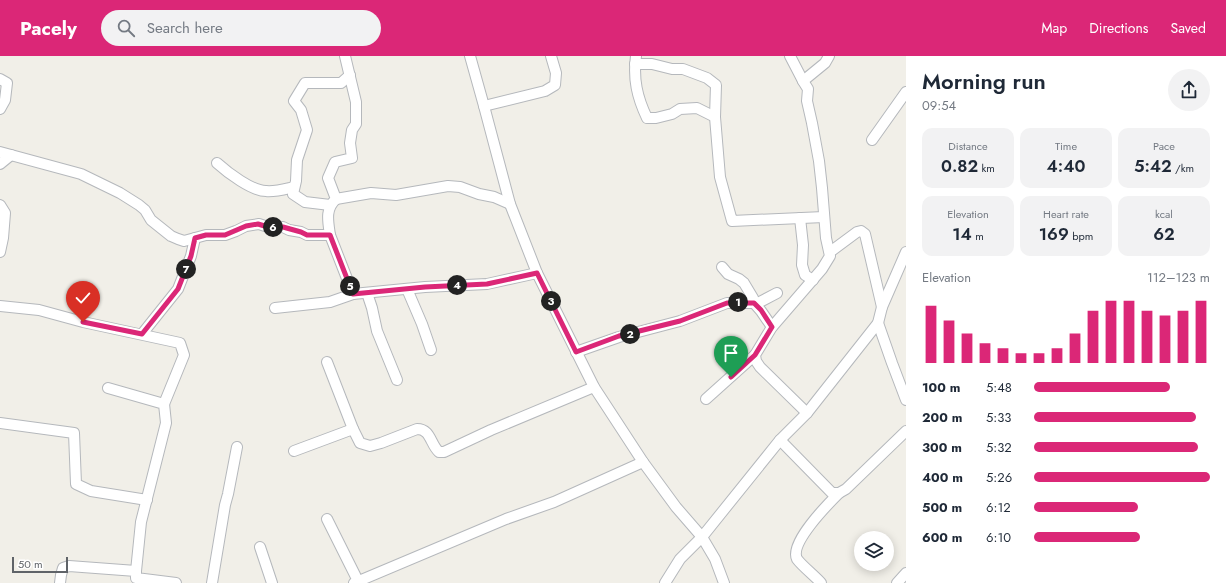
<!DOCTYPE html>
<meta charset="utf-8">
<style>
:root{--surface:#fff;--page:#f2f2f3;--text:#1f2937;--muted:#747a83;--accent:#db2777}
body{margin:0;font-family:Jost,sans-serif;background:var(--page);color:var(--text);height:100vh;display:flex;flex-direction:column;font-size:15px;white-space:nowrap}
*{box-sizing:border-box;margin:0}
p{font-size:13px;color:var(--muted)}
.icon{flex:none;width:22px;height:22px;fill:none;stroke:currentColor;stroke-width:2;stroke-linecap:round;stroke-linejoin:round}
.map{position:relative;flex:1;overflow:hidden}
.panel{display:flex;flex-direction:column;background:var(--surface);width:320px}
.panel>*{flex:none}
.fabs{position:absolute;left:854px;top:475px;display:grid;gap:8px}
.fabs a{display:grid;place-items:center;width:40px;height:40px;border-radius:50%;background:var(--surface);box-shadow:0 2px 10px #0003;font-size:20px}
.scale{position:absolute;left:12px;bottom:10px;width:56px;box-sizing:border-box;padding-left:4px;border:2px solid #5f6368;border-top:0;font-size:11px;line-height:14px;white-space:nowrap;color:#5f6368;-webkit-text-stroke:3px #fff;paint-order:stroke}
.pin{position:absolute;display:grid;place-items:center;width:34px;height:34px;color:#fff;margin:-41px -17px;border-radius:50% 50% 50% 0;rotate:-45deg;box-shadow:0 0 4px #0007}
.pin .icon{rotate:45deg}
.km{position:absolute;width:20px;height:20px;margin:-10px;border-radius:50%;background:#222;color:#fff;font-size:11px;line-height:20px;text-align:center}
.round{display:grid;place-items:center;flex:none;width:42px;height:42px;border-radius:21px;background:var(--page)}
.overview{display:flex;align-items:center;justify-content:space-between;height:68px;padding:0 16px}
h1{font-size:22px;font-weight:600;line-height:30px}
.stats{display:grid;grid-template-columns:repeat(3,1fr);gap:6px;height:68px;padding:4px 16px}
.stats div{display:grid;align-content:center;border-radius:10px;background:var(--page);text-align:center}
.stats b{font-size:17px;font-weight:600}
.stats small{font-size:11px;font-weight:400}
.stats p{font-size:11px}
.chart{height:112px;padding:8px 16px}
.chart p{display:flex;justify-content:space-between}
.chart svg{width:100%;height:72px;margin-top:4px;stroke:var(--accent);stroke-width:6}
ul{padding:0 16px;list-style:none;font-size:13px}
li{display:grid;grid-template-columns:64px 48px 1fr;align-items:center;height:30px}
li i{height:10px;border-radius:5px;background:var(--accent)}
header{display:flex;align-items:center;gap:24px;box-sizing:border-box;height:56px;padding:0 20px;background:var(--accent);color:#fff}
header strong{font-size:19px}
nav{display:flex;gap:22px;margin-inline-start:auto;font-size:14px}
.search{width:280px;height:36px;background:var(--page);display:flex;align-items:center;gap:10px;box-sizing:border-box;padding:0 14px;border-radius:22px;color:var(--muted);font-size:15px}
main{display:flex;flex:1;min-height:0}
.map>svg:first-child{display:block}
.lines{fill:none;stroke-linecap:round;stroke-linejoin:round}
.minor-casing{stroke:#b5b8bc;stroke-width:12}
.minor{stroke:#fff;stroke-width:10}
.route-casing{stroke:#fff;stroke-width:8}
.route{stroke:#db2777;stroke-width:5}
</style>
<header>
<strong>Pacely</strong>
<div class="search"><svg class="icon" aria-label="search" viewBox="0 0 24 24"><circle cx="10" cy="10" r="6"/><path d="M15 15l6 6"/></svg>Search here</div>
<nav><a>Map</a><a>Directions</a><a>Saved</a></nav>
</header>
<main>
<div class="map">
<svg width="906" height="527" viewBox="0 0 906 527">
<rect width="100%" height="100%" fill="#f1efe8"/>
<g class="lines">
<defs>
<g id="minor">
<path d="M470,0L484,50L510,148L537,217L594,331L643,406L676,451L702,481L715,503L724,527"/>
<path d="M636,0C633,23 637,41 647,62H656L672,58L680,53L697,52L715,61L720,121L732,165L824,161"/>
<path d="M790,0L803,25"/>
<path d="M635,8H652L672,13H683L707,22L716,29L715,61"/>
<path d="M0,23L7,27L5,44L0,53"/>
<path d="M484,50L545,35L555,29L556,17L551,0"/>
<path d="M872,84L906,36"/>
<path d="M0,96L81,118L120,137L139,149L145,154L151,164L171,180L178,183L184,185L206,179H225L236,175L246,170L259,168L268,171H283L289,174L301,176L307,179H330C328,165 325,153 336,143L328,122L335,106L352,102L350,87L352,74L356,68V46L345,0"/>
<path d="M217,107C228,117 252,135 266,135C275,136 285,133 294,131"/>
<path d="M0,108L11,99"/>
<path d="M336,143L371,137L396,139L448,130L460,131L479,138L494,141L510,148"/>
<path d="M0,149L5,157L3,182L0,196"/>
<path d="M330,149L305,146L293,138L296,125L297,104L307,74L301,54L294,45L305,27H341L350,19"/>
<path d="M800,162L803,189L802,209L805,219L813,224"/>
<path d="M330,179L353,238"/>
<path d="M830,196L857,176L861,175L865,178L882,251"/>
<path d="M722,211L728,218L739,223L744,227L753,242L754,247"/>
<path d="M407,233L422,268L431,294"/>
<path d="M367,237L372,252L377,275L397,324"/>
<path d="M756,248L777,237"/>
<path d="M0,250L39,254L83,266L180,287L184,299L164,348"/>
<path d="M275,252L330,246L353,238L425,231L487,228L537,217"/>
<path d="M878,267L892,307L906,344"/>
<path d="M142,278L178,233L191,200L195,182"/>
<path d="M576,296L619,281L680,265L727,247H754L761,255L772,271"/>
<path d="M327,306L353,373"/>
<path d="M108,332L164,348L166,367L141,466L136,515"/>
<path d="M706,343L755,299"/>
<path d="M807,357L760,311L756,305L755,299L772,271L822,213L830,200L826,182L822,132L819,105L812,67L807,45L808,33L803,25L825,7L829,0"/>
<path d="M0,367L74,377L76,428L91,435L147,444"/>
<path d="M780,384L832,437H839L846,433L906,375"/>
<path d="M294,395L353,373L360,387L370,390L381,387L417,373C431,373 430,388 439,396H444L491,374L594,331"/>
<path d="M327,463L358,525"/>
<path d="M260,491L272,527"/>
<path d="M60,527L61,519L63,512L69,510L136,515V522L176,527"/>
<path d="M212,527L225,449L228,438L237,391"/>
<path d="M354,527L506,463L554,446L643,406"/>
<path d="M665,527L680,503L702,481L780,384L807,357L878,267L882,251L906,196"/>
<path d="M821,527C815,520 802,510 797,503C789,487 828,448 839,437"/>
<path d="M897,527L906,517"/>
</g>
</defs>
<!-- minor casing -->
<use href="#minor" class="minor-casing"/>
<!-- minor -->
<use href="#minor" class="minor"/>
</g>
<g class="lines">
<defs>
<path id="route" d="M83,266L142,278L178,233L191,200L195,182L206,179H225L246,170L258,168L268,171H283L301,176L307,179H330L353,238L425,231L487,228L537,217L576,296L619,280L680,265L727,247H754L761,254L772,271L755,299L731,321"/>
</defs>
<!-- route casing -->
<use href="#route" class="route-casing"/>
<!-- route -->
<use href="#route" class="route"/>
</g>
</svg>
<div class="fabs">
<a><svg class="icon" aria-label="layers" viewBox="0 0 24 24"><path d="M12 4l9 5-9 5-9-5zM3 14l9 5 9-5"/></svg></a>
</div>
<div class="scale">50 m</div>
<div class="pin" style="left:731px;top:321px;background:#1e9e55"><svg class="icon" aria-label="arrive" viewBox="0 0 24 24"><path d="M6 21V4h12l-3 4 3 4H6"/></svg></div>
<div class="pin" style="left:83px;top:266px;background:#d93025"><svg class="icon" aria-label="check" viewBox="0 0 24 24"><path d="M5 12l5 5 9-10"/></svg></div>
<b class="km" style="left:738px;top:246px">1</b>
<b class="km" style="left:630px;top:278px">2</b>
<b class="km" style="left:551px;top:245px">3</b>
<b class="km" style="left:457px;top:229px">4</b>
<b class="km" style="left:350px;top:230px">5</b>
<b class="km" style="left:273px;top:171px">6</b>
<b class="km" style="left:186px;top:213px">7</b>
</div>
<section class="panel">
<div class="overview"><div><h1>Morning run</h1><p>09:54</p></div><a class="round"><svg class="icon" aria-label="share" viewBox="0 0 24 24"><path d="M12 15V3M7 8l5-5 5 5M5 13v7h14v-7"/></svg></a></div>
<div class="stats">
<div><p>Distance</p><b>0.82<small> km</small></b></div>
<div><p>Time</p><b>4:40</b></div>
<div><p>Pace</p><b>5:42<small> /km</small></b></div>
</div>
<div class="stats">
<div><p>Elevation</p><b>14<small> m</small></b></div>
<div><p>Heart rate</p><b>169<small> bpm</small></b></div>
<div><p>kcal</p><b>62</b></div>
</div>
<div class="chart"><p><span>Elevation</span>112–123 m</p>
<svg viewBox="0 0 160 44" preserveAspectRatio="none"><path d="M5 44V9M15 44V18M25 44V26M35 44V32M45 44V35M55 44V38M65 44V38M75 44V35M85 44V26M95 44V12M105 44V6M115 44V6M125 44V12M135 44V15M145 44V12M155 44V6"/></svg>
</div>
<ul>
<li><b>100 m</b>5:48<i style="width:77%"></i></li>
<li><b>200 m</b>5:33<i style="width:92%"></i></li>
<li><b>300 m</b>5:32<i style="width:93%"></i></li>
<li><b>400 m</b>5:26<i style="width:100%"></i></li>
<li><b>500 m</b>6:12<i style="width:59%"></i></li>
<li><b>600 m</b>6:10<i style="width:60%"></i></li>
</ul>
</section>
</main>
